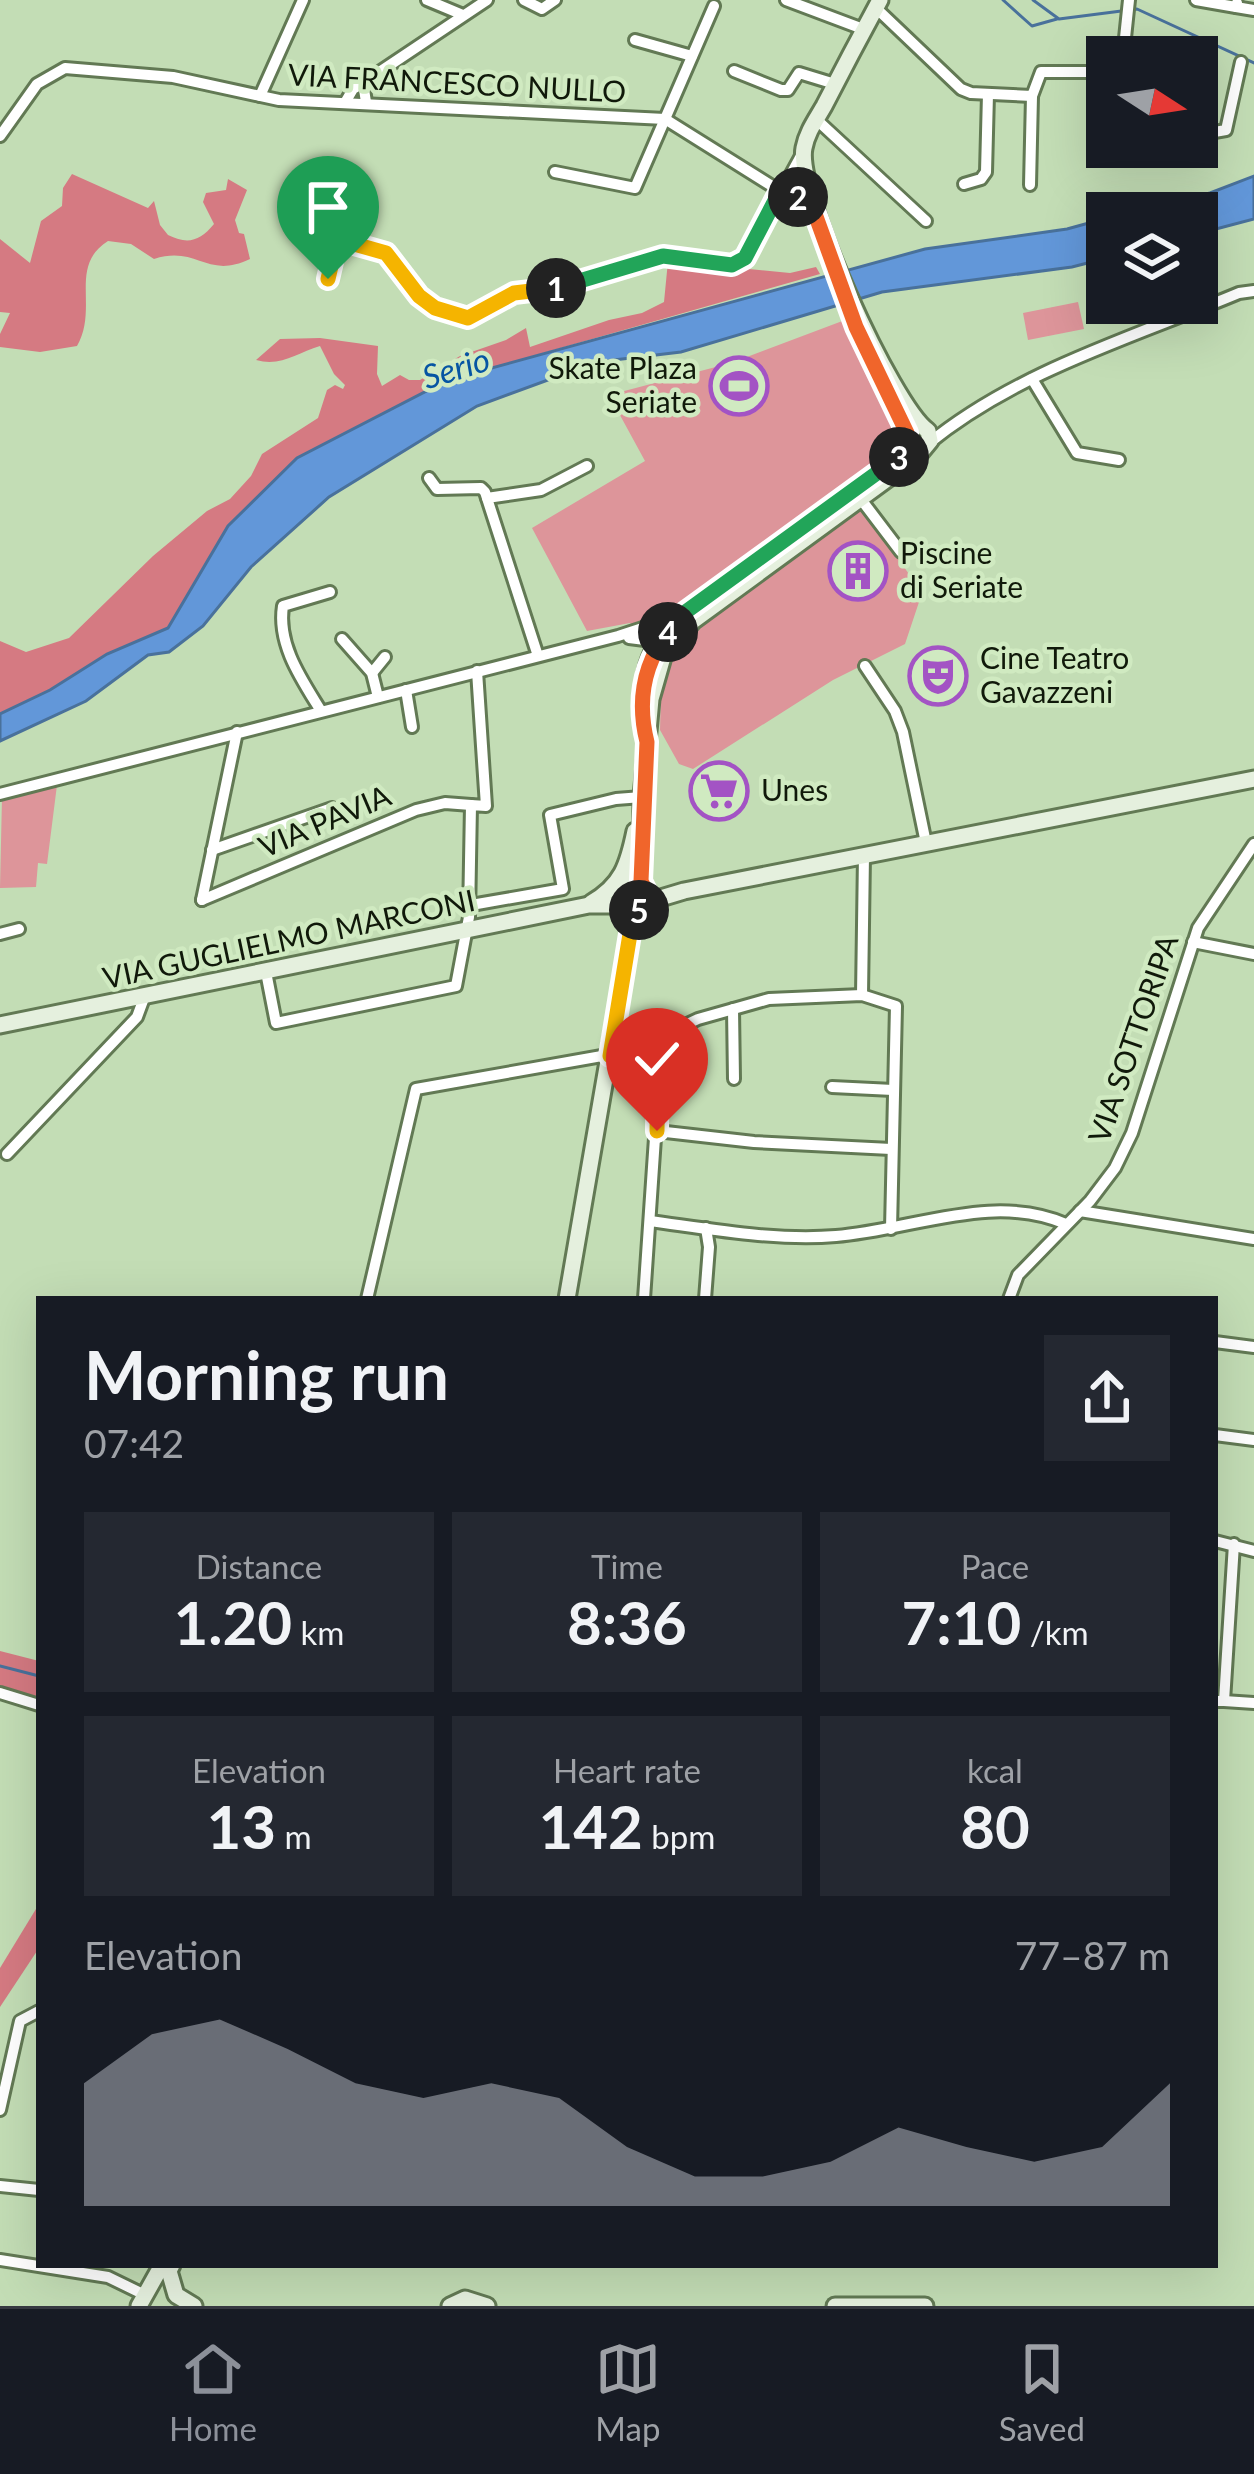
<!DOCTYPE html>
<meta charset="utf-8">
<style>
:root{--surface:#171b24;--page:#242831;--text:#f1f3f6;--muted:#9ea1a6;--line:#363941;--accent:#8c9099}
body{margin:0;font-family:Lato,sans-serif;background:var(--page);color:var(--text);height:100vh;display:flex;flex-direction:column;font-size:45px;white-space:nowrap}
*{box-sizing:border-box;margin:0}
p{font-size:39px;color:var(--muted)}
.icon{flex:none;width:66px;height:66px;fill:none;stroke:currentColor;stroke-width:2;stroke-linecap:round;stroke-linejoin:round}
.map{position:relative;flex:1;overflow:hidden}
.sheet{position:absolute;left:36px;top:1296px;width:1182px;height:972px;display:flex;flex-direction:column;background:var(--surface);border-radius:0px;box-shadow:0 12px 48px #0002}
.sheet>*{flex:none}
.needle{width:78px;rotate:102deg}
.buttons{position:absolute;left:1086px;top:36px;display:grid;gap:24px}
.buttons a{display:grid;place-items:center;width:132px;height:132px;border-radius:0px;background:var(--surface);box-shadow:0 12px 48px #0002;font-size:60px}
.pin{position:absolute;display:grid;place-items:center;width:102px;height:102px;color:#fff;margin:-123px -51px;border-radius:50% 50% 50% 0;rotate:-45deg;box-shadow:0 0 12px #0007}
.pin .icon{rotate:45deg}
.km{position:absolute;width:60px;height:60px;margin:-30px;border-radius:50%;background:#222;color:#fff;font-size:33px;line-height:60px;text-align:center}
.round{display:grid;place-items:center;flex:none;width:126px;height:126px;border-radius:0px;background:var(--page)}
.headline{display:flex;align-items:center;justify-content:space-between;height:204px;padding:0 48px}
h1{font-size:66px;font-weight:700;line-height:90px}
.figures{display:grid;grid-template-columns:repeat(3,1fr);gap:18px;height:204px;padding:12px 48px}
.figures div{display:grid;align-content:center;border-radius:0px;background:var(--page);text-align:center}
.figures b{font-size:60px;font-weight:700}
.figures small{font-size:33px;font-weight:400}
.figures p{font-size:33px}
.chart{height:336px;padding:24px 48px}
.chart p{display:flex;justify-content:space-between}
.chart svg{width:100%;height:216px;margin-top:12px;fill:var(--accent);opacity:.7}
.tabs{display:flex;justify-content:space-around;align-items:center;height:168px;border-top:3px solid var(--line);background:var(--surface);font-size:33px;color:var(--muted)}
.tabs a{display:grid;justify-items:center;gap:6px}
.tabs .active{color:var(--accent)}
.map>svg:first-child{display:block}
.green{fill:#dd959a}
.forest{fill:#d57a82}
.water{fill:#6297d9;stroke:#49719b;stroke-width:3}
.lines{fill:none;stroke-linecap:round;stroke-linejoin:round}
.stream{stroke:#49719b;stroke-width:3}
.street-casing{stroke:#627954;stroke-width:16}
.secondary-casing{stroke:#627954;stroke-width:21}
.street{stroke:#fff;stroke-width:10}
.secondary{stroke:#e5f0de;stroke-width:15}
.split-1-casing{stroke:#fff;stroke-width:24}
.split-2-casing{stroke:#fff;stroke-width:24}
.split-3-casing{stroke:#fff;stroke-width:24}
.split-4-casing{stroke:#fff;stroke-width:24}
.split-5-casing{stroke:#fff;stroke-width:24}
.split-6-casing{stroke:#fff;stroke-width:24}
.split-1{stroke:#f5b400;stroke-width:15}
.split-2{stroke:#22a559;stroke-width:15}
.split-3{stroke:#f0652b;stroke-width:15}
.split-4{stroke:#22a559;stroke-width:15}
.split-5{stroke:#f0652b;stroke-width:15}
.split-6{stroke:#f5b400;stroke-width:15}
.labels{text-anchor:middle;stroke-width:9;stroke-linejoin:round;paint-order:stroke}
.street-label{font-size:30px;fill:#10190a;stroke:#d0eac1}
.poi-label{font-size:30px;fill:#10190a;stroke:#d0eac1;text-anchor:start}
.water-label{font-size:33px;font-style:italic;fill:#0555a3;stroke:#d0eac1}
</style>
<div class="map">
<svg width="1254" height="2306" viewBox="0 0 1254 2306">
<rect width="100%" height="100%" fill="#c3ddb5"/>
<!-- green -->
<g class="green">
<path d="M1078,302L1084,329L1028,340L1023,313Z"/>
<path d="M845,320L893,425L895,445L848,486L922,593L905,644L833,680L693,769L679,764L660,730L662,648L630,623L587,631L532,528L645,461L609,395L731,363Z"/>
<path d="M57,785L47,864L38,863L36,887L0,888L2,797Z"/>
</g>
<!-- forest -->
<g class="forest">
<path d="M72,174L148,208L154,201L160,225L168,235C188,245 200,241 214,224L203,202L206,193L226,190L228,179L247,190L235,220L239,233L244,234L250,259C206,280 198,245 154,259L131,244L108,241C68,266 99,308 77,346L40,352L0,347V334L10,313L0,312V239L30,263L41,221L62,206L63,188Z"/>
<path d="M668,261L790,273L816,267L820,274L448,380L181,606L168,628L107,654L50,690L0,714V641L26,652L69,638L153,556L207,511L230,499L251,476L262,454L318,418L327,390L335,385L343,389L345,385L334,374L320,346C297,353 281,367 256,360L280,339L320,338L378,346L377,374L382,386L400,375L409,380H420L460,356L506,340L526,328L530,347L609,320L642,313L664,302Z"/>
<path d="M0,1651L39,1661V1700L0,1689Z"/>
<path d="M39,1904V1948L0,2007V1968Z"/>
</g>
<!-- water -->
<g class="water">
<path d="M1254,176V219L1197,234V213H1126L1210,193Z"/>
<path d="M1107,218V258L1072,267L882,292L681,352L597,362L477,406L329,497L251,567L203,626L169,652L148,655L86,701L0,741V714L50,690L107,654L168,628L228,526L297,458L448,380L925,249L1067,229Z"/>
</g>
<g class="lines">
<!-- stream -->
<g class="stream">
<path d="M1003,0L1032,26L1057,19"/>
<path d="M1033,0L1059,19L1137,9L1254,63"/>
<path d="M0,1666L39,1676"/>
</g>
<defs>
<g id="street">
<path d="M427,0L463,15"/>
<path d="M524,0L542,9L555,0"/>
<path d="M786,0L863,29"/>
<path d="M1196,0L1236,7"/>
<path d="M1237,3L1236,7L1254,10"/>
<path d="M876,8L961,89L971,93L1032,96L1041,72H1107"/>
<path d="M635,40L692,56"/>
<path d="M1123,57L1129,0"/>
<path d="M734,71L781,90H788L799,73L835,84"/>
<path d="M363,83L487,0"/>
<path d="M260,96L303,0"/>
<path d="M346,101L353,89L363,83L366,102"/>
<path d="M817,120L926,221"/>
<path d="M1197,135L1226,130L1241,62"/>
<path d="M0,136L37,84L65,68L173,77L279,100L665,119L780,191L810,200"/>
<path d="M1113,147H1121"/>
<path d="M555,172L635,188L714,6"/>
<path d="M964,184L981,179L986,172L988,94"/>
<path d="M1030,185L1032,96"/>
<path d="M329,279L336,245C388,232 395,281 430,305C442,313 455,315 468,318L515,293L556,288L663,256L732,265L745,258L802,154"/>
<path d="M1032,379L1077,453L1119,460"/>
<path d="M928,444C1017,371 1134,337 1239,293L1254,291"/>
<path d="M429,478L437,489L481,488L485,492L538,656"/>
<path d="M487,498L541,490L587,466"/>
<path d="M860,498L901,552"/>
<path d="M629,638L661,642"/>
<path d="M342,639L372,673L378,697"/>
<path d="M865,666L895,711L903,732L926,843"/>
<path d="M372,673L385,657"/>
<path d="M406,690L412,727"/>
<path d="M321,711C302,680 277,645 283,606L330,592"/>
<path d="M0,794L618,636L676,617"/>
<path d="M212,850L332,808"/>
<path d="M202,900L416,810L445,803L471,805"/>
<path d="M202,900L237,732"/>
<path d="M477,904L563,889L550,815L616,799L642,797"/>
<path d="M0,934L19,929"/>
<path d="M1193,942L1254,954"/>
<path d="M266,972L276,1023L456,986L469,917L471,805L486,806L477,671"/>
<path d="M862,995L864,855"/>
<path d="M733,1009L734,1079"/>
<path d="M832,1087L893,1090"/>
<path d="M657,1131L754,1142L891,1149"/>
<path d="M7,1154L137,1017L144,998"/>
<path d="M1080,1211L1254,1239"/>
<path d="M650,1221C710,1229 775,1241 836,1236C912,1230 993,1192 1066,1224"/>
<path d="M367,1299L416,1089L630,1051L698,1019L769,999L862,995L896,1006L891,1229"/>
<path d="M644,1299L661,1050L658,1037"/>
<path d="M705,1299L709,1247L706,1228"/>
<path d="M1009,1299L1018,1275L1090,1201L1115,1168L1132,1133L1198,928L1254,844"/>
<path d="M1215,1342L1254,1347"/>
<path d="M1215,1435L1254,1440"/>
<path d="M1215,1541L1254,1551"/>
<path d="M0,1693L39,1705"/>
<path d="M1215,1701H1224L1234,1544"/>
<path d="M1224,1701L1254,1703"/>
<path d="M0,2110L20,2021L39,2011"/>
<path d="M0,2186L39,2190"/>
<path d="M0,2260L108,2277L145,2295"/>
</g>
<g id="secondary">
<path d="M887,394L907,433L899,457L888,467"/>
<path d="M645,679C650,631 696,604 732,579"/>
<path d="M641,881L642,797L651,699L663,657L693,621L916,458L930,441L928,431C892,406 795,191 804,148C807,132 816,120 824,106C842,71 861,35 880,0"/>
<path d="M591,903C622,885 628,865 635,831"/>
<path d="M644,903L684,891L1254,779"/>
<path d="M0,1025L589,905H618"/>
<path d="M567,1299L631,928L647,898L641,881L632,877L621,880"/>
<path d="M172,2265L169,2271L176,2295L194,2306"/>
<path d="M139,2306L162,2265"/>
<path d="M450,2306L465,2299L487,2306"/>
<path d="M835,2306H925"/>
</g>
</defs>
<!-- street casing -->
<use href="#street" class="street-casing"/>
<!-- secondary casing -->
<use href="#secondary" class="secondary-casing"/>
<!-- street -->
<use href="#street" class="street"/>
<!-- secondary -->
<use href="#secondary" class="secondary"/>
</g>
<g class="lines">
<defs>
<path id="split-1" d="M328,279L336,245L347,242L386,253L419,296L435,308L468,318L514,293L556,288"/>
<path id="split-2" d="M556,288L663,256L732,265L745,258L780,191L798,197"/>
<path id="split-3" d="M798,197L810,200L856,327L907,433L899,457"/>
<path id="split-4" d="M668,632L680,616L899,457"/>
<path id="split-5" d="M639,910L647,893L641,881L647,742C637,702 643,665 668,632"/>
<path id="split-6" d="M639,910L631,928L610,1056L658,1037L657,1131"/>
</defs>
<!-- split-1 casing -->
<use href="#split-1" class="split-1-casing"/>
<!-- split-2 casing -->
<use href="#split-2" class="split-2-casing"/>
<!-- split-3 casing -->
<use href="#split-3" class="split-3-casing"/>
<!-- split-4 casing -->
<use href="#split-4" class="split-4-casing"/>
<!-- split-5 casing -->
<use href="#split-5" class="split-5-casing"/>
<!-- split-6 casing -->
<use href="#split-6" class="split-6-casing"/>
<!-- split-1 -->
<use href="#split-1" class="split-1"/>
<!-- split-2 -->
<use href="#split-2" class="split-2"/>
<!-- split-3 -->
<use href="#split-3" class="split-3"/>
<!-- split-4 -->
<use href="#split-4" class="split-4"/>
<!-- split-5 -->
<use href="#split-5" class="split-5"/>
<!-- split-6 -->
<use href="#split-6" class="split-6"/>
</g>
<!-- icons -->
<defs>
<symbol id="stadium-ring" viewBox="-11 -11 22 22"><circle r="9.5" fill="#d0eac1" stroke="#a353c4" stroke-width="1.5"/><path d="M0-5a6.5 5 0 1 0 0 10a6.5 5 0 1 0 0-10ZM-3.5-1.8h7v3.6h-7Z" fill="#a353c4"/></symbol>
<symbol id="building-ring" viewBox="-11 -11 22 22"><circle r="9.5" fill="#d0eac1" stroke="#a353c4" stroke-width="1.5"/><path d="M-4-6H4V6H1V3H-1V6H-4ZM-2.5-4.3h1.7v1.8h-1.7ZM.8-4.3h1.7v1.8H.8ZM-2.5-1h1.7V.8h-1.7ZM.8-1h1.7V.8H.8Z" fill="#a353c4"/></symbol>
<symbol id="theatre-ring" viewBox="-11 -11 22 22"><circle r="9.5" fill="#d0eac1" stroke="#a353c4" stroke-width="1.5"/><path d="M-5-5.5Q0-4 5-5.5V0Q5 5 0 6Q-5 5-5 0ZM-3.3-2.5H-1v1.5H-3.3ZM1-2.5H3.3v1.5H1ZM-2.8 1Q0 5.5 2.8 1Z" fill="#a353c4"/></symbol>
<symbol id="supermarket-ring" viewBox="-11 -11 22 22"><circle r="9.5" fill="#d0eac1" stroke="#a353c4" stroke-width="1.5"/><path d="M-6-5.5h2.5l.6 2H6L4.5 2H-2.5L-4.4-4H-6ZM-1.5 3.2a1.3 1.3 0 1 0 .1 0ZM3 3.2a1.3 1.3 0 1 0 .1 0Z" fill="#a353c4"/></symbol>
</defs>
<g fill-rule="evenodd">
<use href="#stadium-ring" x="706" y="353" width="66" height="66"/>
<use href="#building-ring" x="825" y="538" width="66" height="66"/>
<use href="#theatre-ring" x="905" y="643" width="66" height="66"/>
<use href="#supermarket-ring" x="686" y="758" width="66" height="66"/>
</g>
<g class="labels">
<!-- street labels -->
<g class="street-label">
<text transform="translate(457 84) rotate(3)" y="10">VIA FRANCESCO NULLO</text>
<text transform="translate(325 822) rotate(-23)" y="10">VIA PAVIA</text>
<text transform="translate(289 940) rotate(-12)" y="10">VIA GUGLIELMO MARCONI</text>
<text transform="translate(1134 1039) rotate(-71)" y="10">VIA SOTTORIPA</text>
</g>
<!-- poi labels -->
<g class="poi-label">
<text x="697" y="379" text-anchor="end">Skate Plaza<tspan x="697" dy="34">Seriate</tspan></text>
<text x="900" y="564">Piscine<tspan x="900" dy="34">di Seriate</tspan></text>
<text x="980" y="669">Cine Teatro<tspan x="980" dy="34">Gavazzeni</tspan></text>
<text x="761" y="801">Unes</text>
</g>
<!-- water labels -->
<g class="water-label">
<text transform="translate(456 368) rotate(-17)" y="12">Serio</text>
</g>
</g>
</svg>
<div class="buttons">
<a><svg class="needle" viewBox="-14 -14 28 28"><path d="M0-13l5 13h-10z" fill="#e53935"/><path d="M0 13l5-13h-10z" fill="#9ea1a6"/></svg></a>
<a><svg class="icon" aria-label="layers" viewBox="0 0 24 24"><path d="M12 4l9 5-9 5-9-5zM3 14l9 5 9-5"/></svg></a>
</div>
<div class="pin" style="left:328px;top:279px;background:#1e9e55"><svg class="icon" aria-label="arrive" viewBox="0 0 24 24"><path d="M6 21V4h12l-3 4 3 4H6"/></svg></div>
<div class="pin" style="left:657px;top:1131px;background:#d93025"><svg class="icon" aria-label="check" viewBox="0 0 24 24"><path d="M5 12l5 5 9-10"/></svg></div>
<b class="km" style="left:556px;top:288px">1</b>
<b class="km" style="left:798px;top:197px">2</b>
<b class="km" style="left:899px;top:457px">3</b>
<b class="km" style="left:668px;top:632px">4</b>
<b class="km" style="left:639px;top:910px">5</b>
<section class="sheet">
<div class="headline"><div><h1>Morning run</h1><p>07:42</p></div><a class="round"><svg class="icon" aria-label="share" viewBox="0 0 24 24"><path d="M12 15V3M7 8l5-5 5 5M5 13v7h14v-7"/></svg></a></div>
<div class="figures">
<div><p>Distance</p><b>1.20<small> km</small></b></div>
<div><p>Time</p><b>8:36</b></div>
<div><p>Pace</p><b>7:10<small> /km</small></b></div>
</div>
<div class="figures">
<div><p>Elevation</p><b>13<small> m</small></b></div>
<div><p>Heart rate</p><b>142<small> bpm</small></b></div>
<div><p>kcal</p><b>80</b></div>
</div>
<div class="chart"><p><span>Elevation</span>77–87 m</p>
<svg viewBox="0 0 160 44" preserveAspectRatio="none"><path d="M0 44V19L10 9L20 6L30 12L40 19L50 22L60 19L70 22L80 32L90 38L100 38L110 35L120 28L130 32L140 35L150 32L160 19V44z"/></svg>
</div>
</section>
</div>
<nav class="tabs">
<a class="active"><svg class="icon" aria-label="home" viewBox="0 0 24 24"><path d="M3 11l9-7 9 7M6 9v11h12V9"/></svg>Home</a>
<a><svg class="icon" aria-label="map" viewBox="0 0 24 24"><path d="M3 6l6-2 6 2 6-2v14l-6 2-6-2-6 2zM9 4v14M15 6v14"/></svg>Map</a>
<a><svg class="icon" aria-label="saved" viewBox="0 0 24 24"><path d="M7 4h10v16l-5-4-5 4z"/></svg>Saved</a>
</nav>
